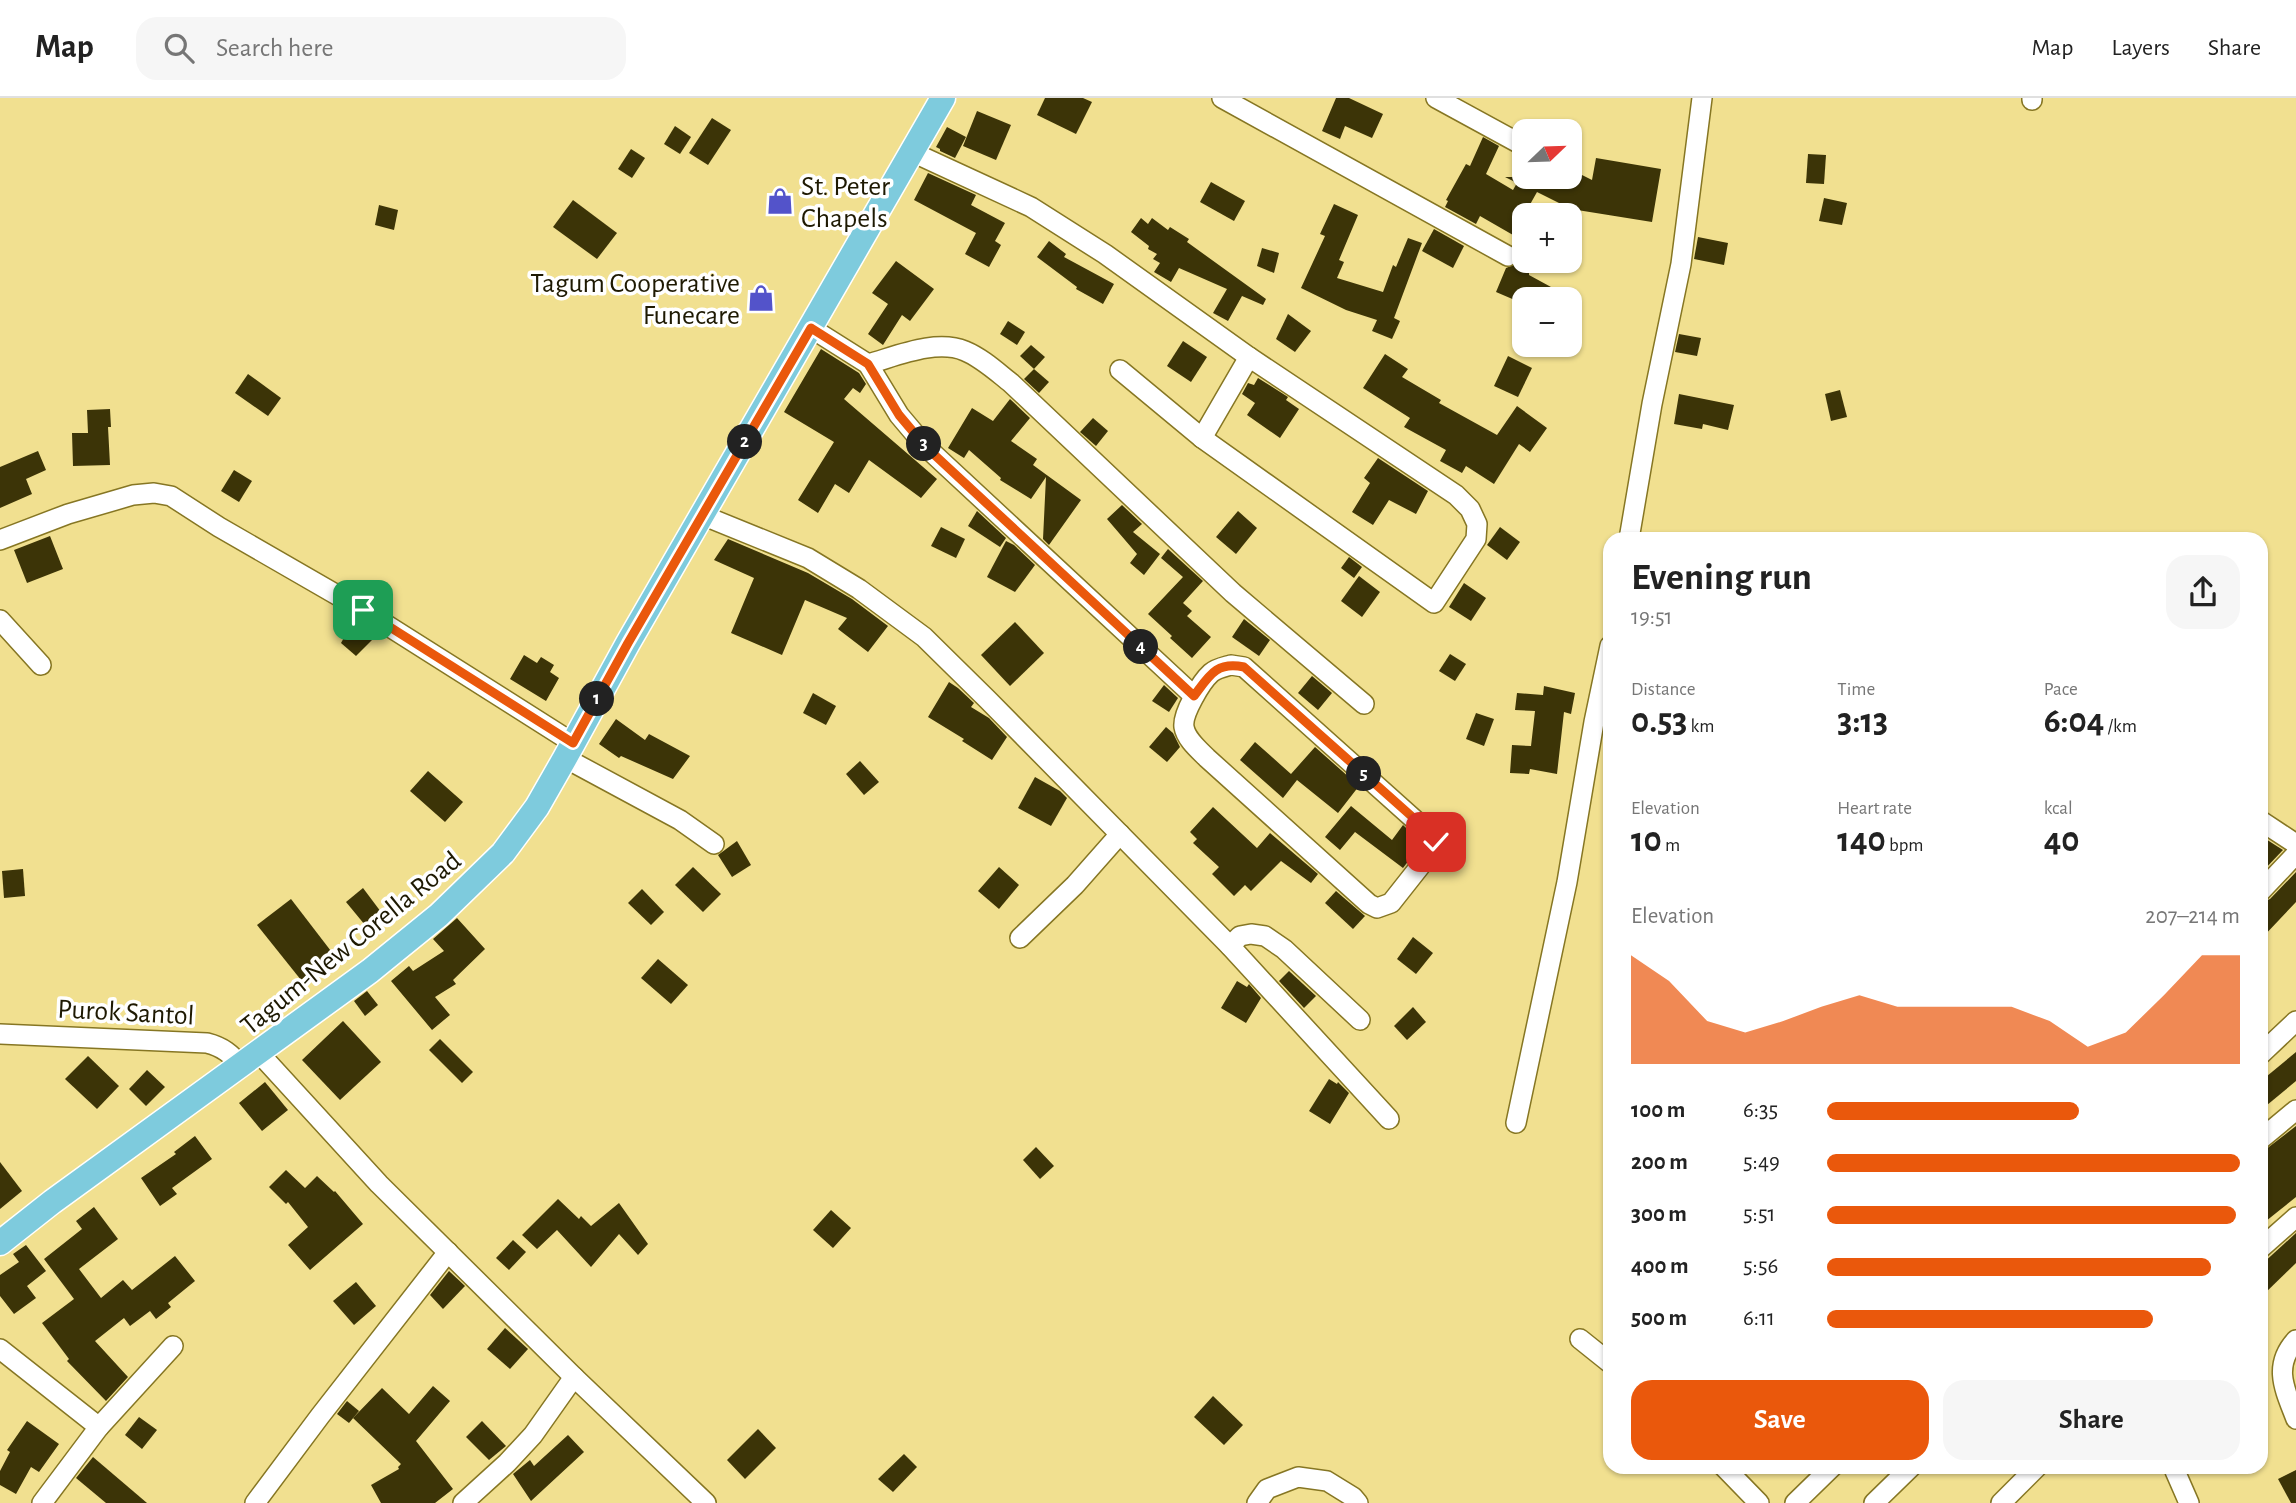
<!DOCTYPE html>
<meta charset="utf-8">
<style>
:root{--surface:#fff;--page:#f6f6f6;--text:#222;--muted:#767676;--line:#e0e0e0;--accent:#ea580c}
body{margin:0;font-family:"Alegreya Sans",sans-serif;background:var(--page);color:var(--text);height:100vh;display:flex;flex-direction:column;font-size:26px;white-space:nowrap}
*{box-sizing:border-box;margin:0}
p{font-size:23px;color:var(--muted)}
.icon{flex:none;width:38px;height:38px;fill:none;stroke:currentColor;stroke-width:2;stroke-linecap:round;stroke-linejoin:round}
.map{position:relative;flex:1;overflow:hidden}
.details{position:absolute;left:1603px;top:434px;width:665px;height:942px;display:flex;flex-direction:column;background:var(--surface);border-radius:21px;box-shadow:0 2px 5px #0004}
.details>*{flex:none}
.needle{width:46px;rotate:67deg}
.buttons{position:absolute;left:1512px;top:21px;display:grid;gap:14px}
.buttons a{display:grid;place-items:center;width:70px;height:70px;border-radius:14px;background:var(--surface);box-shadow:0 2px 5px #0004;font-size:35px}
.pin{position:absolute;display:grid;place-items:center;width:60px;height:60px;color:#fff;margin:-30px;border-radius:14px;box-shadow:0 4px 10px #0006}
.km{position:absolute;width:35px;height:35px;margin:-18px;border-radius:50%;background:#222;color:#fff;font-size:19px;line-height:35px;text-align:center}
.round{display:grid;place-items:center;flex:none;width:74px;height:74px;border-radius:21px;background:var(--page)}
.summary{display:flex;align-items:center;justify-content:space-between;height:119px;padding:0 28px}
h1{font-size:38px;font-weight:700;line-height:52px}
.metrics{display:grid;grid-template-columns:repeat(3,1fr);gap:10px;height:119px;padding:7px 28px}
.metrics div{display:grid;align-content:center}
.metrics b{font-size:35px;font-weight:700}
.metrics small{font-size:19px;font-weight:400}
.metrics p{font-size:19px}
.chart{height:196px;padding:14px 28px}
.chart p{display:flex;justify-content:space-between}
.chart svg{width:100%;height:126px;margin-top:7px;fill:var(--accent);opacity:.7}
.button{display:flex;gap:14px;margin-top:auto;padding:14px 28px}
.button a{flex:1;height:80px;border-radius:21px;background:var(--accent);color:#fff;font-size:28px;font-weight:700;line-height:80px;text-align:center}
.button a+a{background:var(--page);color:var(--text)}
ul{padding:0 28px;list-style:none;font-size:23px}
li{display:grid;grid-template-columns:112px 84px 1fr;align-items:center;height:52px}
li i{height:18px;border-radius:9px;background:var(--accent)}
header{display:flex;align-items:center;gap:42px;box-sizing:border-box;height:98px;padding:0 35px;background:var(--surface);border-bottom:2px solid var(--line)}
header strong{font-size:33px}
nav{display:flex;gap:38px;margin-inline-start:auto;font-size:24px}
.search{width:490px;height:63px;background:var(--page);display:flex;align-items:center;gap:18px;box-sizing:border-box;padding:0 24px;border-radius:21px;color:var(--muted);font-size:26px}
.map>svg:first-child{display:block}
.building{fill:#3c3407}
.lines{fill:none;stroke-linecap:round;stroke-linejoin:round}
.minor-casing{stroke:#867623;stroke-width:22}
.major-casing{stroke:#fff;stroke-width:27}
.minor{stroke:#fff;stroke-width:19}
.major{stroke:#7ecbdd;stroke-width:24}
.route-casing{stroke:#fff;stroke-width:14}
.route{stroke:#ea580c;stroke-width:9}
.labels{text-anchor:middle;stroke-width:7;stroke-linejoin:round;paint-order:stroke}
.poi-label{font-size:28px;fill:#1e1902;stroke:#fff;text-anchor:start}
.street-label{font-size:28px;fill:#1e1902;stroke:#fff}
</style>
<header>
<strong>Map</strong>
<div class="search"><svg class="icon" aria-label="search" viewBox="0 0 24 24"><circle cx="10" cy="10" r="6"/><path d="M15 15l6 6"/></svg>Search here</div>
<nav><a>Map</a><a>Layers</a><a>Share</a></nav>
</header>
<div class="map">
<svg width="2296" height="1405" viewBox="0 0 2296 1405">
<rect width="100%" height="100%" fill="#f1e090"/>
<!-- building -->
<g class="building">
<path d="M1045,0H1083L1092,4L1076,36L1037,17Z"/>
<path d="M1336,0H1349L1383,16L1372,40L1345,28L1340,41L1322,33Z"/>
<path d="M977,13L1011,27L996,62L963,48Z"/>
<path d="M712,20L731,32L708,67L689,55Z"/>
<path d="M675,28L691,39L680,56L664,46Z"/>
<path d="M947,29L966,39L955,60L940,53V51L936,49Z"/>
<path d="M1483,39L1499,48L1486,76L1513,92L1517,85L1505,79H1570V71L1592,82L1596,60L1661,71L1652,124L1571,111L1537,94L1513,137L1480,118L1476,126L1445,109L1448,103L1446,102L1466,66L1470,68Z"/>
<path d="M631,51L645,60L632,80L618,71Z"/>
<path d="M1808,56L1826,57L1824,86L1806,85Z"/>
<path d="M928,75L976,97L971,107L1005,125L995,143L1001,147L989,169L965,156L976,135L914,102Z"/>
<path d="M1211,84L1245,103L1234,123L1200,104Z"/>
<path d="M1824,100L1847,105L1842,127L1819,123Z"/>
<path d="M573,102L617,135L597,161L553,129Z"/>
<path d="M1334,106L1358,117L1339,162L1344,164L1337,180L1383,194L1393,167L1396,169L1408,140L1422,145L1394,220L1400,223L1392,241L1372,233L1377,222L1346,212L1301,190L1325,138L1320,136Z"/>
<path d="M379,107L398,112L394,132L375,127Z"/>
<path d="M1141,120L1148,126L1152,120L1168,132L1170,129L1189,141L1187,144L1266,201L1263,207L1242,198L1228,223L1213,215L1227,191L1179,170L1171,184L1154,174L1160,165L1153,161L1157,156L1148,151L1149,148L1131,134Z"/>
<path d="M1434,131L1464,148L1453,170L1422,153Z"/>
<path d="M1698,139L1728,145L1724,167L1694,161Z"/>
<path d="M1049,143L1066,156L1064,159L1114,186L1103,206L1076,191L1077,189L1037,159Z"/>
<path d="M1262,150L1279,155L1274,175L1257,168Z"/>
<path d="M896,163L934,191L910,223L902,217L883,247L868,236L888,206L872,195Z"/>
<path d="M1516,166L1529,172V177L1573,201H1524V206L1496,194L1506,170Z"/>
<path d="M1288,216L1311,233L1295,254L1276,241Z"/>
<path d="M1008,223L1025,234L1017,247L1000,236Z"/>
<path d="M1679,236L1701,240L1697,258L1675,254Z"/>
<path d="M1183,243L1207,259L1191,284L1167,268Z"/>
<path d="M1031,247L1045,259L1034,271L1020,258Z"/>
<path d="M821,251L859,275L866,286L860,295L853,290L844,301L937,381L921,400L869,362L849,395L835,386L818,415L798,402L834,344L784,314Z"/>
<path d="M1385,256L1408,271L1402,279L1441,302L1439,305L1497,337L1517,308L1547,330L1530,354L1519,346L1494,386L1466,368L1462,375L1440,363L1446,352L1404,329L1410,320L1363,290Z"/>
<path d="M1508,258L1532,270L1518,299L1494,288Z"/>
<path d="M1034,271L1049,284L1039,295L1024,281Z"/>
<path d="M248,276L281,300L268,318L235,295Z"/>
<path d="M1258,280L1288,299L1286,302L1299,311L1280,340L1247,317L1255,305L1242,296L1248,285L1254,287Z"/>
<path d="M1840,292L1847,319L1831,323L1825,296Z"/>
<path d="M1679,296L1734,307L1728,332L1703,326L1702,331L1674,326Z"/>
<path d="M1010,301L1030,320L1011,343L1037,361L1033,367L1081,402L1049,447L1043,441L1046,379L1031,401L1000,382L1001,380L969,352L964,360L948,350L972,310L993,323Z"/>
<path d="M110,311L111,329H108L110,367L73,368L72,335H88L87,312Z"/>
<path d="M1093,320L1108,333L1096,348L1080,334Z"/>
<path d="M38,353L46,372L26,381L32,396L0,410V369Z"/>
<path d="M1378,360L1428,393L1416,416L1389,402L1373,427L1352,414L1370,385L1364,380Z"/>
<path d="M234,372L252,383L239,404L221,393Z"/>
<path d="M1122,407L1142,426L1133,434L1160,456L1144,477L1130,465L1137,456L1107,421Z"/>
<path d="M977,413L1006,440L1000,449L968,428Z"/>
<path d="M1238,413L1257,430L1236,456L1216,439Z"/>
<path d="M941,429L965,441L956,460L931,448Z"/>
<path d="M1500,429L1520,444L1507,462L1487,447Z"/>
<path d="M50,438L63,471L27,485L14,452Z"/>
<path d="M728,441L808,475L852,501L888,528L868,554L838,531L847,520L805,502L782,557L731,535L754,480L714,462Z"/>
<path d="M1006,443L1014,447L1035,467L1015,494L987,479Z"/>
<path d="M1168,451L1203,483L1183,505L1192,513L1187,518L1211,539L1192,560L1170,540L1172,538L1148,516L1183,479L1161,460Z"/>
<path d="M1349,459L1362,469L1354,480L1341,470Z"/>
<path d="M1359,478L1380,494L1362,519L1341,503Z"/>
<path d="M1464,485L1486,500L1471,523L1449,509Z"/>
<path d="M1244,521L1270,542L1259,558L1232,539Z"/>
<path d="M354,522L374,540L356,558L341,545Z"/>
<path d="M1015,524L1044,555L1010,588L981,557Z"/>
<path d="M1450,556L1466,566L1455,583L1439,573Z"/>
<path d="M524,557L537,565L541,559L554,567L550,574L559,580L546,603L510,581Z"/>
<path d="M1312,578L1332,595L1318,612L1298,595Z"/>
<path d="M949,584L958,590L974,605L971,609L989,620L1007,639L992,662L962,643L964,641L928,619Z"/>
<path d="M1164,587L1178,600L1169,614L1152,603Z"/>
<path d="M1544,588L1575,595L1571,616L1564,614L1557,676L1530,671L1529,676L1510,675L1512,647L1531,648L1535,613L1515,612L1517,595L1543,597Z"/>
<path d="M813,595L836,608L826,627L803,615Z"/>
<path d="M1476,615L1494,621L1484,648L1466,641Z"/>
<path d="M616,621L645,642L649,636L690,658L673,681L621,658L619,660L599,646Z"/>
<path d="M1166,629L1173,635L1180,649L1167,664L1149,649Z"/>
<path d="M1255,644L1291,676L1315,649L1359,688L1338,715L1297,682L1283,700L1240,662Z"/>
<path d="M860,663L879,684L864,697L846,676Z"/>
<path d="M428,673L463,704L445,724L410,693Z"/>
<path d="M1035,679L1060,693L1067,700L1051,728L1018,710Z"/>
<path d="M1351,708L1392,742L1403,727L1422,745L1403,770L1355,734L1340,752L1325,739Z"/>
<path d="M1213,709L1257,750L1270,735L1318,776L1311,785L1281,763L1251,793L1245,787L1234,798L1212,776L1219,769L1193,745L1197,741L1190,734Z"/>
<path d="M2261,738L2283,752L2261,775Z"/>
<path d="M737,743L751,767L732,779L718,757Z"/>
<path d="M693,769L721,796L703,814L675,787Z"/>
<path d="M999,769L1019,787L999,811L978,793Z"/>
<path d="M23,771L25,798L4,800L2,773Z"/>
<path d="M2296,774V804L2261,841V805L2270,801Z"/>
<path d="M363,790L381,814L365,827L346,804Z"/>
<path d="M642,791L664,814L651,827L628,805Z"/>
<path d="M1336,793L1365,818L1353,831L1325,805Z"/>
<path d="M291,801L334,857L301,882L257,827Z"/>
<path d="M457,820L485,851L453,882L456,886L435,899L450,917L432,932L391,883L409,868L413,873L444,853L433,841Z"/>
<path d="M1413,839L1433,855L1416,876L1397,861Z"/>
<path d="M658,861L688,887L671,906L641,880Z"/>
<path d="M1289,873L1316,898L1304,910L1279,883Z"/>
<path d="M1237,883L1247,889L1249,886L1261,900L1246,925L1221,910Z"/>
<path d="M367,893L378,907L365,918L354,903Z"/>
<path d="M1413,909L1426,924L1407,942L1394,928Z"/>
<path d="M343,923L381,964L340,1002L302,962Z"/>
<path d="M440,941L473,974L462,985L429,952Z"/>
<path d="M2296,954V983L2261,1012V983Z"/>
<path d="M88,958L119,988L97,1011L65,981Z"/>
<path d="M147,972L165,989L146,1008L129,991Z"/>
<path d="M1329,981L1337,986L1338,984L1349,995L1330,1026L1309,1013Z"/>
<path d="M265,984L288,1012L262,1033L239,1005Z"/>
<path d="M2296,1028V1099L2261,1127V1055Z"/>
<path d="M195,1038L212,1061L172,1090L177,1096L160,1108L141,1080L176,1056L174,1054Z"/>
<path d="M1036,1049L1054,1068L1040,1081L1023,1062Z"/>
<path d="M0,1064L22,1093L0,1111Z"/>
<path d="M286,1072L305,1090L317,1078L334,1094L335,1093L363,1126L310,1172L288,1147L308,1129L288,1104L286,1106L269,1089Z"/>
<path d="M558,1101L579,1121L581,1118L591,1128L619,1105L648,1146L638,1157L619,1136L591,1169L557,1132L537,1151L522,1137Z"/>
<path d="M94,1109L118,1141L79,1171L101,1200L123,1182L132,1192L175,1158L195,1183L168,1205L171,1209L156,1221L150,1213L130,1228L124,1220L95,1243L128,1279L106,1303L67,1263L69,1261L42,1225L74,1201L44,1161L82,1131L76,1123Z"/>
<path d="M831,1112L851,1130L833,1150L813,1132Z"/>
<path d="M2296,1135V1165L2261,1199V1167Z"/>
<path d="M513,1142L526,1154L509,1172L496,1160Z"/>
<path d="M26,1147L46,1173L27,1188L36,1200L14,1216L0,1198V1177L19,1164L13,1156Z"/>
<path d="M449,1173L465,1188L443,1211L430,1197Z"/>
<path d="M356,1184L376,1208L354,1227L333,1203Z"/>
<path d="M505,1230L528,1251L510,1271L487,1251Z"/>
<path d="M433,1288L450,1303L416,1343L453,1391L435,1405H381L371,1387L399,1371L398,1369L401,1366L353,1320L382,1290L409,1316Z"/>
<path d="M1213,1298L1243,1327L1224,1347L1194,1319Z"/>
<path d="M347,1303L359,1313L349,1325L337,1316Z"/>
<path d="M139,1319L157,1332L142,1351L125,1337Z"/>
<path d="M27,1323L59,1346L39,1374L31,1369L16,1396L0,1387V1373L10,1354L7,1352Z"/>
<path d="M482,1323L506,1348L489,1362L466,1339Z"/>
<path d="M758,1331L776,1350L745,1381L727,1362Z"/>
<path d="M568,1337L584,1354L531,1403L513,1376L530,1362L534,1368Z"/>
<path d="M904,1356L917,1369L893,1394L878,1381Z"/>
<path d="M93,1359L147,1405H106L76,1380Z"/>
<path d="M2296,1372V1405H2291L2278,1381Z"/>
</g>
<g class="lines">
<defs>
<g id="minor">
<path d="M1222,0L1508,158"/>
<path d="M1436,0L1524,48"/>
<path d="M2032,2V0"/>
<path d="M912,54L1031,109L1105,156L1249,259L1456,397L1470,411L1477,426L1476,441L1434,505L1202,340L1120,272"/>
<path d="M811,230L868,266L899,317L926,349L1194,598"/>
<path d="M868,266C897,258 936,241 965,253C982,260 997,274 1011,285L1233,495L1364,606"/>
<path d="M1202,340L1249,259"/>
<path d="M702,417L808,460L859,491L924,539L988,602L1230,848L1389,1021"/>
<path d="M1629,441L1652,306L1681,166L1702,0"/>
<path d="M0,442L68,416L133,397L154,395L171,398L219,429L363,512L573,645"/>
<path d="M0,522L41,567"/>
<path d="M1231,567L1244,569L1435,740L1436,748L1391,805L1377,810L1369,806L1207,660C1198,651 1186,641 1184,629C1182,616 1201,584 1211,575C1217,570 1224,569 1231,567Z"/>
<path d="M565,660L680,722L714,746"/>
<path d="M2261,723L2296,746"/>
<path d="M2261,793L2296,756"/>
<path d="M1020,840L1075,787L1120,736"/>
<path d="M1230,848L1240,838L1251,836L1265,838L1284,851L1360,922"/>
<path d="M0,936L207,945C223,949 231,956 241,968"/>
<path d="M259,955L379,1086L574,1279L706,1405"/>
<path d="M2261,956L2296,923"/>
<path d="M1516,1025L1567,784L1594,624L1610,548"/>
<path d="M2261,1041L2296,1012"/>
<path d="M2261,1150L2296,1119"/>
<path d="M1580,1241L1610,1265"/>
<path d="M2296,1242C2272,1268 2285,1292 2296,1321"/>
<path d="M0,1251L99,1329"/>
<path d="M1723,1368L1759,1405"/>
<path d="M2175,1373L2189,1405"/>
<path d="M42,1405L99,1329L173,1248"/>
<path d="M255,1405L320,1318L448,1154"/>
<path d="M463,1405L507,1365L533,1337L574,1279"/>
<path d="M1257,1405L1267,1391L1298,1379L1327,1383L1353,1399L1358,1405"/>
<path d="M1795,1405L1833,1368"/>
<path d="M1874,1405L1912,1368"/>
<path d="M2001,1405L2038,1368"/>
</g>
<path id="major" d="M0,1145L52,1104L370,873L439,817L503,755L537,709L565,660L628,545L943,0"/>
</defs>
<!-- minor casing -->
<use href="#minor" class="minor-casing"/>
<!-- major casing -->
<use href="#major" class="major-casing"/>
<!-- minor -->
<use href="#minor" class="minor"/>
<!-- major -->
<use href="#major" class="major"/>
</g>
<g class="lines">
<defs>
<path id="route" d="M363,512L573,645L628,545L811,230L868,266L899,317L926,349L1194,598C1209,578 1216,563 1244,569L1427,732L1433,737L1436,744"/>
</defs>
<!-- route casing -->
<use href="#route" class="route-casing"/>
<!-- route -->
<use href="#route" class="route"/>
</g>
<!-- icons -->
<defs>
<symbol id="shop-bare" viewBox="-9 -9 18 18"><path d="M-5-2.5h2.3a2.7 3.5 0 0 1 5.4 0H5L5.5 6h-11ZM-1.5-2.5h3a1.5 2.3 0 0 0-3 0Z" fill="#5353ca" stroke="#fff" stroke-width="2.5" paint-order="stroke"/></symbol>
</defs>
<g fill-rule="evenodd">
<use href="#shop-bare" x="761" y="84" width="38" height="38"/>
<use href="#shop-bare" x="742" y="181" width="38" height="38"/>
</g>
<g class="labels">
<!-- poi labels -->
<g class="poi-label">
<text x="801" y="97">St. Peter<tspan x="801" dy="32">Chapels</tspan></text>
<text x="740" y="194" text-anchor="end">Tagum Cooperative<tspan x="740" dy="32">Funecare</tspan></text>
</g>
<!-- street labels -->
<g class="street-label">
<text transform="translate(350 844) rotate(-39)" y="10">Tagum-New Corella Road</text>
<text transform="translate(126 913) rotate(3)" y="10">Purok Santol</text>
</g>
</g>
</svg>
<div class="buttons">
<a><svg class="needle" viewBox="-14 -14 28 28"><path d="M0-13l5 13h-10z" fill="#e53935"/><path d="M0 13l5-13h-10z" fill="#767676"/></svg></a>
<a>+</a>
<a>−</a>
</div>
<div class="pin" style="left:363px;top:512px;background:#1e9e55"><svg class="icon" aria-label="arrive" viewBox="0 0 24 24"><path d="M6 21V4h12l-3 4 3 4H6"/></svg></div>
<div class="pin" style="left:1436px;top:744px;background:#d93025"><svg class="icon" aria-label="check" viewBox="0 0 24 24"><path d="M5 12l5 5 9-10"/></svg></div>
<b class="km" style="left:597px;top:601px">1</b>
<b class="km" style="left:745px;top:344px">2</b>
<b class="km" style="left:924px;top:346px">3</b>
<b class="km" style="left:1141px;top:549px">4</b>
<b class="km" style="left:1364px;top:676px">5</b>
<section class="details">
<div class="summary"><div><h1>Evening run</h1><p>19:51</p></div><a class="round"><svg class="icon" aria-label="share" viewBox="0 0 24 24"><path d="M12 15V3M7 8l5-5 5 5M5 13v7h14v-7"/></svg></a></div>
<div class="metrics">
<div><p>Distance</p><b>0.53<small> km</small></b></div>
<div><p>Time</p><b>3:13</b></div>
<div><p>Pace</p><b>6:04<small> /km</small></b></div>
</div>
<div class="metrics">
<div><p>Elevation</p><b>10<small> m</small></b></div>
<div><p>Heart rate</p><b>140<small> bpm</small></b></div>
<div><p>kcal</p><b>40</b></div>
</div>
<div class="chart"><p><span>Elevation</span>207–214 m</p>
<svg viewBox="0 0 160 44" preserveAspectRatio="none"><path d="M0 44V6L10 15L20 29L30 33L40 29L50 24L60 20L70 24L80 24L90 24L100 24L110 29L120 38L130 33L140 20L150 6L160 6V44z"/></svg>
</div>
<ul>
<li><b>100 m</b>6:35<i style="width:61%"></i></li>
<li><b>200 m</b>5:49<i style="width:100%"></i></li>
<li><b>300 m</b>5:51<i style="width:99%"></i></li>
<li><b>400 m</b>5:56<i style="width:93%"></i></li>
<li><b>500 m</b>6:11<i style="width:79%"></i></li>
</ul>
<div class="button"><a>Save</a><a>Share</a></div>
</section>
</div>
